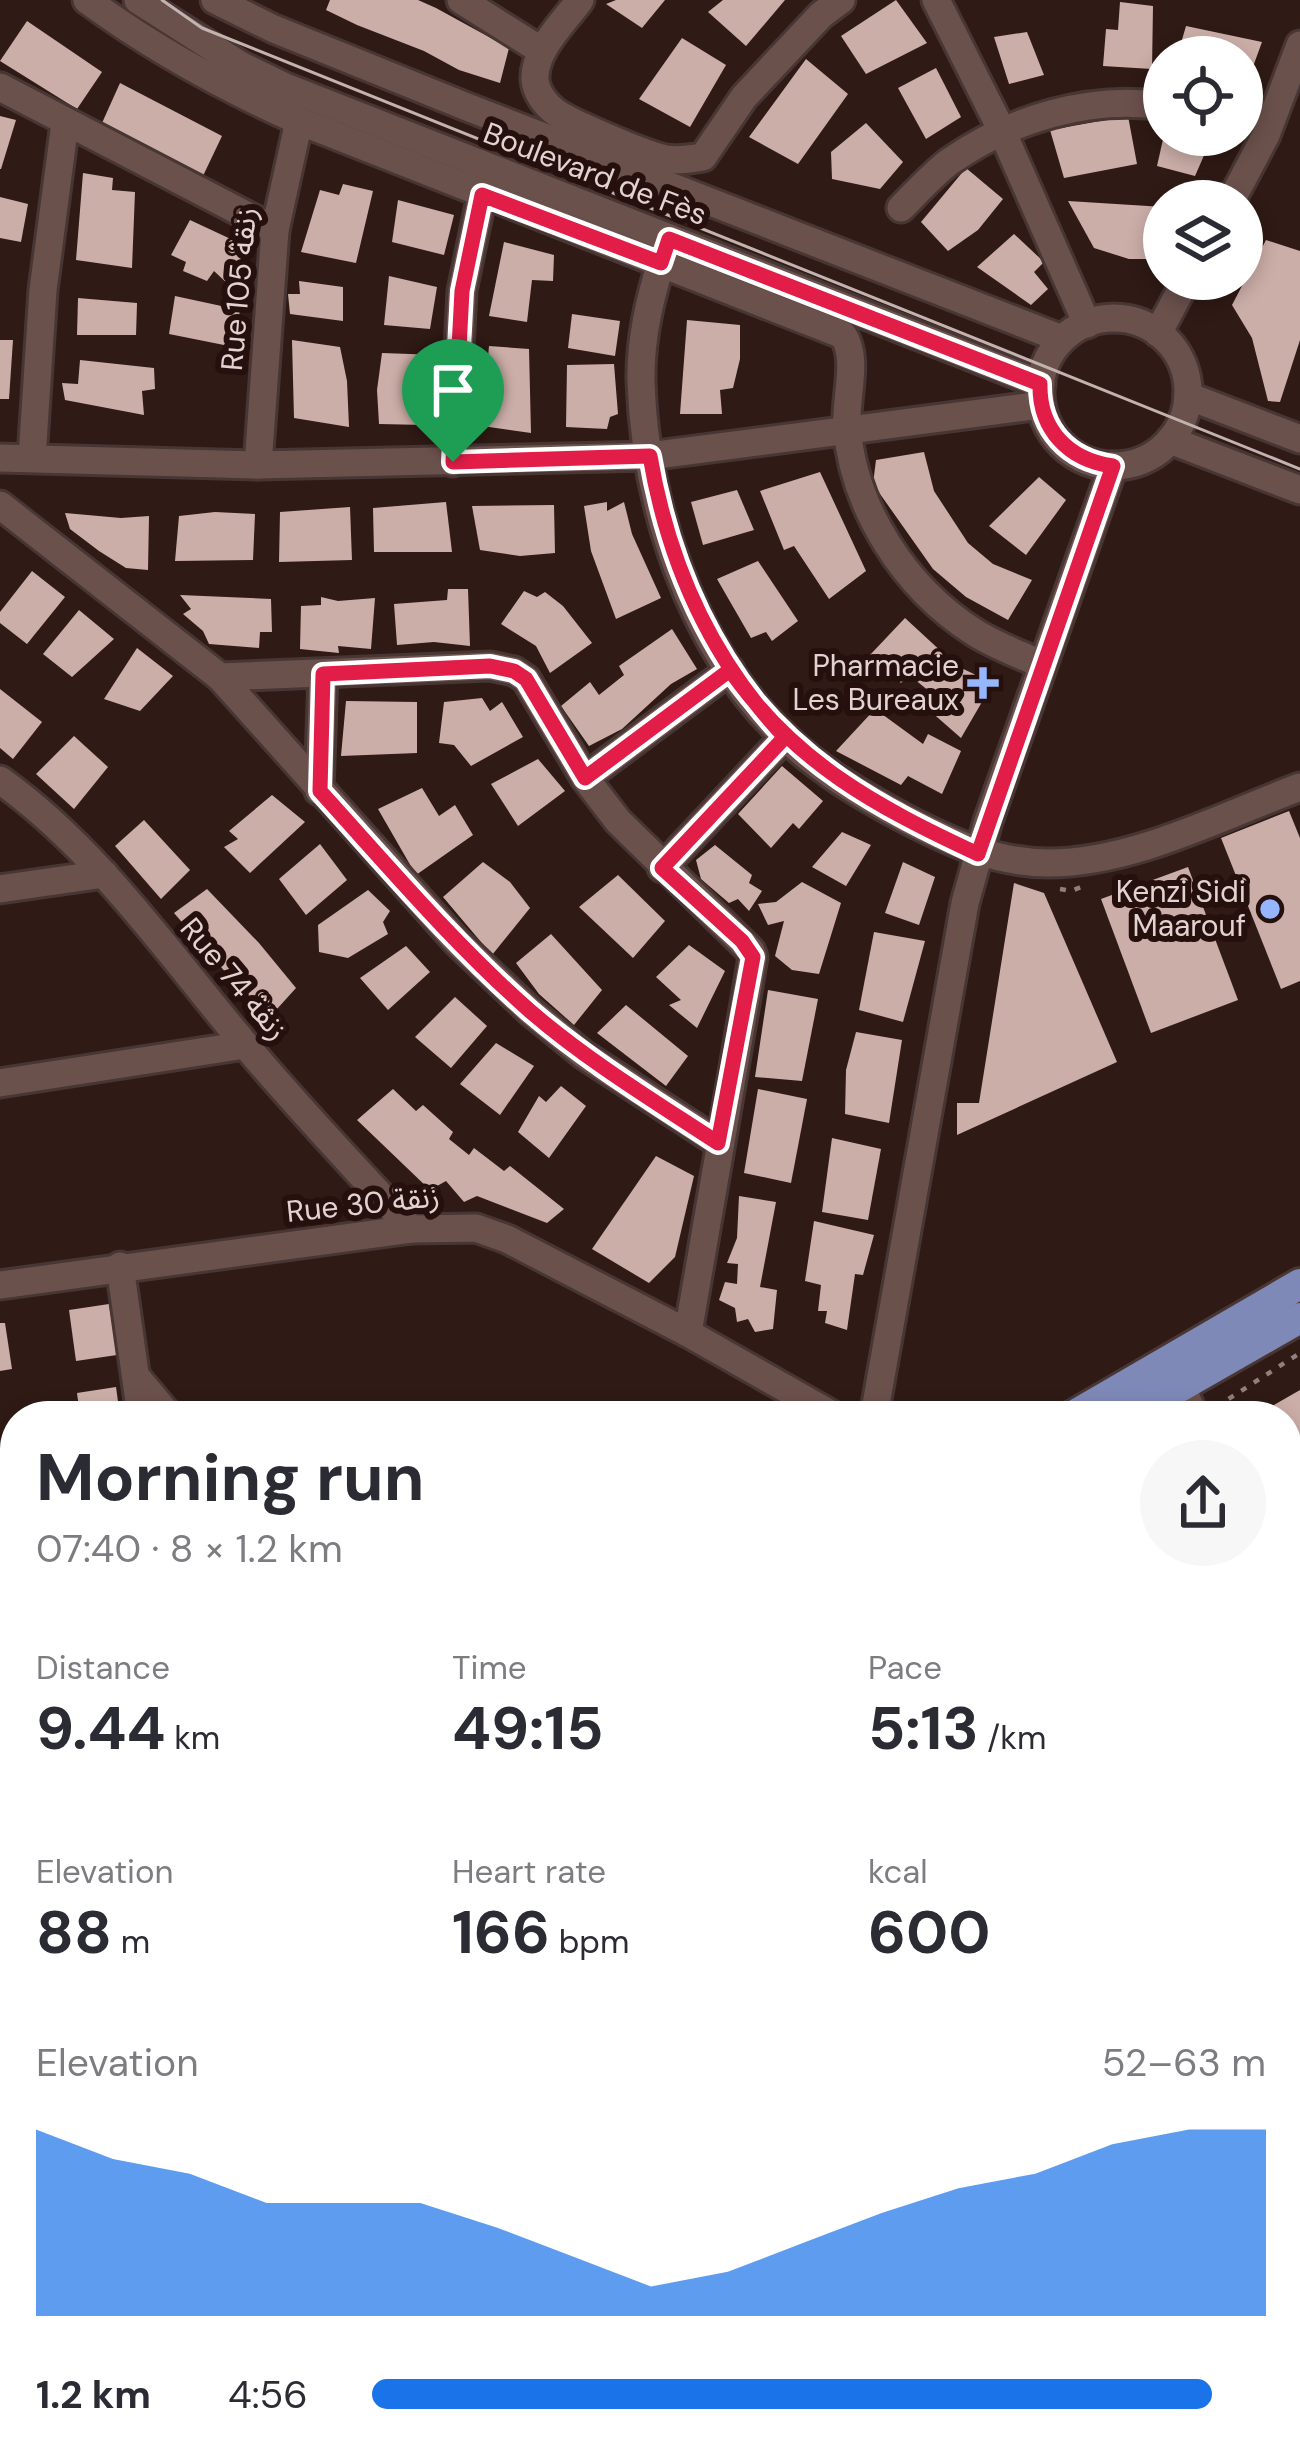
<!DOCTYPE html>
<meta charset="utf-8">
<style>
:root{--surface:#fff;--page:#f7f7f7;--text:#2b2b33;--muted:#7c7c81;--accent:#1a73e8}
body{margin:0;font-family:"DM Sans","Noto Sans Arabic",sans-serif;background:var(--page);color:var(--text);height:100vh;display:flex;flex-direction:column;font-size:45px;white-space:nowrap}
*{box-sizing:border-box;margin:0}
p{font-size:39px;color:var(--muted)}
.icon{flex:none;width:66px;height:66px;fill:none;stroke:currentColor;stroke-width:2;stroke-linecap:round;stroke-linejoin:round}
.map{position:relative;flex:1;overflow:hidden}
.drawer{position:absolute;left:0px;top:1401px;width:1302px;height:1065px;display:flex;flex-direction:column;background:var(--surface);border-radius:48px 48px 0 0;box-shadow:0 6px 18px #0003}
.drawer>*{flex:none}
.tools{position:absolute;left:1143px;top:36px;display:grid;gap:24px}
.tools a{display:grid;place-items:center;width:120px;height:120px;border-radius:50%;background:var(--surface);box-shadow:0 6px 18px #0003;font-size:60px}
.pin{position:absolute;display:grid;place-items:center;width:102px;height:102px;color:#fff;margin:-123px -51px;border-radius:50% 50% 50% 0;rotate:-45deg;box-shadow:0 0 12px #0007}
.pin .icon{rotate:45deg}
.round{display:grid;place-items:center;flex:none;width:126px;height:126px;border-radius:63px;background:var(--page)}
.overview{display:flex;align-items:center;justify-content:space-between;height:204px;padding:0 36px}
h1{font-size:66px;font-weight:700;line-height:90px}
.stats{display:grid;grid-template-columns:repeat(3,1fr);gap:18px;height:204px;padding:12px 36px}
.stats div{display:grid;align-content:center}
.stats b{font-size:60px;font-weight:700}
.stats small{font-size:33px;font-weight:400}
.stats p{font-size:33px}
.chart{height:336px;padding:24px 36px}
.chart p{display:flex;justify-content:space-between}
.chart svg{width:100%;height:216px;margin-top:12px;fill:var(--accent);opacity:.7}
ul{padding:0 36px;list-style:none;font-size:39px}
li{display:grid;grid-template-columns:192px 144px 1fr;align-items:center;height:90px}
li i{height:30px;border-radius:15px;background:var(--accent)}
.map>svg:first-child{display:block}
.building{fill:#ccaea8}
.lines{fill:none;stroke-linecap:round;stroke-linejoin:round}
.minor-casing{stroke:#473634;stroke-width:33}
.major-casing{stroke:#473634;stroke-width:36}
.path{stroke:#917f7b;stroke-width:4.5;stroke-dasharray:6 9;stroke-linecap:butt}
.minor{stroke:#6b514c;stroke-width:27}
.major{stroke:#7e89b7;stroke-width:30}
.tram{stroke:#c3b3b0;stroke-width:3}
.route-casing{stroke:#fff;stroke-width:24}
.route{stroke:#e11d48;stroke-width:15}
.poi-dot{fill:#95b6fd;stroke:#25100d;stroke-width:4.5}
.labels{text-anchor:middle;stroke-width:12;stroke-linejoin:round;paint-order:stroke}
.street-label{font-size:30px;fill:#e2d3d0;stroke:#25100d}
.poi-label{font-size:30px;fill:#e2d3d0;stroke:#25100d;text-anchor:end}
</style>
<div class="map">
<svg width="1300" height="2464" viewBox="0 0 1300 2464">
<rect width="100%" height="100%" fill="#2f1a15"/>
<!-- building -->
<g class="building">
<path d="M330,0H418L436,8L509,48L500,83L459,70L424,51L357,25L326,10Z"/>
<path d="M616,0H665L642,28L606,4Z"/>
<path d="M723,0H785L746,46L708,12Z"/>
<path d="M896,0L927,43L866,74L841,36Z"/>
<path d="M1120,2L1153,6L1152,69L1103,66L1106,29L1118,30Z"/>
<path d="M27,21L102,72L77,109L0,61Z"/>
<path d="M1186,26L1262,42L1243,94L1242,57H1177Z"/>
<path d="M1027,32L1044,75L1009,84L994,37Z"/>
<path d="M682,38L726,65L690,127L639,99Z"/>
<path d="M806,59L848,94L798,164L749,137Z"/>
<path d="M936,68L961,117L926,139L898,88Z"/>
<path d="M120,83L222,136L202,178L102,123Z"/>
<path d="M0,116L16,120L1,169H0Z"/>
<path d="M1128,116L1137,164L1064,178L1050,130Z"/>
<path d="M866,123L903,162L880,189L832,179L831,152Z"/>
<path d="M1164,135H1213L1195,176L1157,166Z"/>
<path d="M966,168L1003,199L978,230L948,251L921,222Z"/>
<path d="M83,173L113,178L112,190L135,192L132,268L76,260Z"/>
<path d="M343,184L373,191L356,263L301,252L320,190L339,195Z"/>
<path d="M0,197L28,204L21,242L0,238Z"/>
<path d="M398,200L454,215L444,255L392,242Z"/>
<path d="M1068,201L1164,207V239L1157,259H1129L1094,248Z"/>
<path d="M190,220L250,248L230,286L214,271L207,281L183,271L186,262L171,255Z"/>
<path d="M1014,234L1044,262L1034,272L1048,289L1031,305L977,267Z"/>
<path d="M1266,240L1300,251V340L1280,402L1268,401L1252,338L1232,305Z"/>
<path d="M504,242L554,255L553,281L532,280L527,322L489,316Z"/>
<path d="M389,276L437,287L430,329L384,325Z"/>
<path d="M299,281L343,287V321L290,314L288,294H300Z"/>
<path d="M175,296L240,310L234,347L169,334Z"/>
<path d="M78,298L137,303L136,335H77Z"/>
<path d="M572,314L620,321L615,356L568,348Z"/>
<path d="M687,320L740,325V359L733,388L720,390L722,414H680Z"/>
<path d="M0,340H13L9,399H0Z"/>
<path d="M292,340L340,347L347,381L349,427L294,418Z"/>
<path d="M489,346L529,349L531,433L482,426Z"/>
<path d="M382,353L438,355L435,372H426L425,425L379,424L377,390Z"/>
<path d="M80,360L154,368L155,389L142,391L144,415L65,400L62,383L78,384Z"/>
<path d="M614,364L618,414L610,417L607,429L566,427L567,365Z"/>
<path d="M924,452L934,491L968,543L993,564L1032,580L1008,620L966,597L933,569L873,484L876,460Z"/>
<path d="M820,472L866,571L829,599L794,546L784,550L760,491Z"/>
<path d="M1039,477L1066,500L1026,555L989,526Z"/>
<path d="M737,490L754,530L703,545L691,502Z"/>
<path d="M446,502L452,552H374L373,508Z"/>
<path d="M607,502V511L624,502L632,534L661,598L616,619L591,551L584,506Z"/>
<path d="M554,505L555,553L520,556L480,550L472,506Z"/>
<path d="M350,507L352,560L279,562L280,512Z"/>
<path d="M215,512L255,514L253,560L175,561L179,516Z"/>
<path d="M65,513L121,518L149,516L148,570L126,568L99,551L70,529Z"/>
<path d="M758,561L798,621L772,641L766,632L751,638L717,579Z"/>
<path d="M32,571L65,597L27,644L0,623V612Z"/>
<path d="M448,589H468L470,646L434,642L397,645L394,604L447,600Z"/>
<path d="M524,591L537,597L545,592L563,606L592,643L550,673L536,646L501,624Z"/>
<path d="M180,595L271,599L272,632H260L259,648L209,644L203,631L183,614L191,609Z"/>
<path d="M321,597L338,601L375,598L371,649L338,646L339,653L300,649L301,606L321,605Z"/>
<path d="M79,610L114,639L72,677L43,654Z"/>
<path d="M905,618L957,666L993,683L961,738L929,710L935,696L908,674L901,683L869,656Z"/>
<path d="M672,629L697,669L671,684L622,729L589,746L561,706L590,682L599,695L624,675L619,666Z"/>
<path d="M137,648L173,676L140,711L104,699Z"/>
<path d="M0,689L42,722L13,759L0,748Z"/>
<path d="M482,698L490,711L502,702L523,737L471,766L454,745L439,743L444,702Z"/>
<path d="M346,701L417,702V753L341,756Z"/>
<path d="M875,709L923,744L928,734L961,751L942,794L908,776L901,785L836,751Z"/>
<path d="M74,736L108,767L74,809L36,774Z"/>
<path d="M538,759L565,791L518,826L491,784Z"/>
<path d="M782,766L823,801L799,829L793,823L771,848L738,814Z"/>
<path d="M422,788L439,816L455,805L473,835L416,875L378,809Z"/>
<path d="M272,795L305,822L250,873L224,847L238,839L229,831Z"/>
<path d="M1289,811L1300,838V981L1281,989L1221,838Z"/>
<path d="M144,820L190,870L161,899L115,846Z"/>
<path d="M842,832L871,845L846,886L812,867Z"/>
<path d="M320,844L347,880L306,915L279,879Z"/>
<path d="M715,845L752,875L749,883L762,891L749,911L738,899L729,903L701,879L696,860Z"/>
<path d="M483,862L510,882L530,908L492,955L443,897Z"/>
<path d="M903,862L935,877L919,925L885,913Z"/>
<path d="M1188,867L1238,1000L1151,1033L1101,899Z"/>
<path d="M618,875L665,921L633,958L579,907Z"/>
<path d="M802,882L841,903L819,974L792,970L775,956L784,921L768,925L758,904L776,902Z"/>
<path d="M1014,883L1044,893L1117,1062L957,1135V1103H979Z"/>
<path d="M207,889L259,943L296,988L267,1020L174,913Z"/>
<path d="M368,890L390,911L383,922L388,934L348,958L319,952L318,925Z"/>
<path d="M874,932L925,941L903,1022L859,1010Z"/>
<path d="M551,934L602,990L574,1025L539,994L516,963Z"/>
<path d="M689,945L725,971L697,1028L669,1005L681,1000L656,977Z"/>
<path d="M406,946L430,972L388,1010L360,978Z"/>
<path d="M768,990L818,999L802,1081L755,1077Z"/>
<path d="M455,997L487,1026L451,1068L415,1037Z"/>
<path d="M626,1005L688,1056L666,1086L597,1033Z"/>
<path d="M856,1032L902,1040L889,1123L845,1114L846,1070Z"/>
<path d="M496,1043L534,1066L500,1115L460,1084Z"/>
<path d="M561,1086L586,1106L549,1158L518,1132L539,1096L546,1102Z"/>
<path d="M393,1089L416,1111L423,1105L453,1132L449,1139L469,1155L474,1148L504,1171L510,1166L564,1209L547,1223L477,1196L464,1202L446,1181L430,1190L357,1120Z"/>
<path d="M758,1089L807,1099L791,1183L744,1173Z"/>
<path d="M832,1138L881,1149L868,1220L822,1212Z"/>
<path d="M656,1156L694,1176L675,1257L649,1283L592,1249Z"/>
<path d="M739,1196L776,1202L760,1287L777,1290L773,1329L755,1332L748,1319L737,1322L735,1308L719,1300L725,1282L737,1284L738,1264L727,1263L737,1238Z"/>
<path d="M814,1221L874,1235L863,1275L855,1274L847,1330L825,1323L827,1311H818L821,1285L805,1281Z"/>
<path d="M109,1304L117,1355L76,1361L69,1310Z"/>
<path d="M0,1323H5L12,1369L0,1371Z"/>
<path d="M116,1387L120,1416H80L77,1393Z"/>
<path d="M1300,1390V1499L1287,1477V1416H1255Z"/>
<path d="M15,2133V2170L5,2180L0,2172L9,2163L0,2154V2148Z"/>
<path d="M15,2193V2263L0,2282V2211Z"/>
<path d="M1300,2279V2464H1009L1004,2451H1287V2284Z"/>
<path d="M255,2451H307L316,2464H265Z"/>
</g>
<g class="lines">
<defs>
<g id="minor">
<path d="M87,0C154,49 223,87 299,121L843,335C859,358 845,398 847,426C853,508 905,588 974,632C994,645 1019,654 1041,664"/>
<path d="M138,0L240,65L283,86L1041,384"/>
<path d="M215,0L274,29L467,107L1062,339"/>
<path d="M461,0L542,51"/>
<path d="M580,0C564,22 533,51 535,80C536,92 545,104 554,111C568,122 648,156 666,159C679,161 690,159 703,157L744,97L821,15L841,0"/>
<path d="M936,0L1002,131L1087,324"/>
<path d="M0,87L275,230"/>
<path d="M1231,201L1266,135L1300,45"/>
<path d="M901,208C916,193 932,175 949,162C1010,119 1090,95 1164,106"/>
<path d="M669,240C653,284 640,334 641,381C645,506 692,649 784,736C819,770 861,795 904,818C950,842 996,863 1049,863C1133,863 1222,816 1300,787"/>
<circle cx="1114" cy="392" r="74"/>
<path d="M1158,333L1187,279"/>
<path d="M1188,396L1300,439"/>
<path d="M1170,440L1300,490"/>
<path d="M0,458L258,465L649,456L1041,405"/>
<path d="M32,458L43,290L65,123"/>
<path d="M453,462L462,291L482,195"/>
<path d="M258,465L275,230L299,121"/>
<path d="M0,505L220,677L457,942L530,1011L584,1055L719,1143"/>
<path d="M220,677L490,666L514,671L526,679L585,778L618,821L751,951L753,957L688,1333"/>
<path d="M585,778L730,670"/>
<path d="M0,780C95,848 164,947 238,1036C293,1103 353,1165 411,1229"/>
<path d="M319,791L323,674"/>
<path d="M662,868L785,737"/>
<path d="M0,889L104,874"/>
<path d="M0,1083L245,1045"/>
<path d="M120,1266L141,1416"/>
<path d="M0,1285L411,1229L476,1228L507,1239L688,1333L834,1416"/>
<path d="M138,1379L169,1416"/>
<path d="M1181,1385L1194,1416"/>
<path d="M874,1416L965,903L988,821L1113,466"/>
<path d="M0,1486L15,1485"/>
<path d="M1287,1628L1300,1664"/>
<path d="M1287,1808L1300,1909"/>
<path d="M0,1863L15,1834"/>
<path d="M1287,2036L1300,2069"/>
<path d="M0,2061L15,2051"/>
<path d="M0,2102L15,2092"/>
<path d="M1287,2157L1300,2194"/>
<path d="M1287,2263L1300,2259"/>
<path d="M965,2451L969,2464"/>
</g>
<g id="major">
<path d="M1073,1416L1300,1284"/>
<path d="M1129,1416L1300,1318"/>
<path d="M0,2319L15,2307"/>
<path d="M0,2366L15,2351"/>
</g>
</defs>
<!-- minor casing -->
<use href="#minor" class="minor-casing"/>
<!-- major casing -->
<use href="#major" class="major-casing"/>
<!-- path -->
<g class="path">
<path d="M1060,889L1071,891L1084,886"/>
<path d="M1216,1407L1300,1353"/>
<path d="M413,1416H425"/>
<path d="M1035,1416L1047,1409"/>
<path d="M1223,1416L1225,1402"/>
<path d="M1287,1582L1297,1604"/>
</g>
<!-- minor -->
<use href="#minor" class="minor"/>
<!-- major -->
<use href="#major" class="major"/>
<!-- tram -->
<path class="tram" d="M162,0L202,28L1300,469"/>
</g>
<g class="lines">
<defs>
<path id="route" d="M453,462L650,456C668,562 711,659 785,737L662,868L742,941L753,957L718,1143C654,1101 588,1061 530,1011C454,944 388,866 320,791L323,674L490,666L514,671L526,679L585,778L730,670C795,763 877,807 978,854L1113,466C1068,460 1039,429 1040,384L669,239L661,263L482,195L462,291L453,462"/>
</defs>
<!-- route casing -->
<use href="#route" class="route-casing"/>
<!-- route -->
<use href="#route" class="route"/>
</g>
<!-- markers -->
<g class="poi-dot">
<path d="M977 665h12v12h12v12h-12v12h-12v-12h-12v-12h12z"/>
<circle cx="1270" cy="909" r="12"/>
</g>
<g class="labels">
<!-- street labels -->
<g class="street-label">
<text transform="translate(595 174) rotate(21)" y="10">Boulevard de Fès</text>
<text transform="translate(239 289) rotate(-85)" y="10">Rue 105 زنقة</text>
<text transform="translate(234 979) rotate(50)" y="10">Rue 74 زنقة</text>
<text transform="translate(363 1204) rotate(-6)" y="10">Rue 30 زنقة</text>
</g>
<!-- poi labels -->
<g class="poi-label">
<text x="959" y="676">Pharmacie<tspan x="959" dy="34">Les Bureaux</tspan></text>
<text x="1246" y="902">Kenzi Sidi<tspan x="1246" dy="34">Maarouf</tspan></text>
</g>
</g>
</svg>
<div class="tools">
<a><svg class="icon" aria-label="locate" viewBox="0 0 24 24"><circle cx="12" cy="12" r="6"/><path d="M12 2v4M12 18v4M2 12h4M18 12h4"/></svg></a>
<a><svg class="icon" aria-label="layers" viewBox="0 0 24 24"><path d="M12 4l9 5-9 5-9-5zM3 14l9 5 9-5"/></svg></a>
</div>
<div class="pin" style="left:453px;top:462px;background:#1e9e55"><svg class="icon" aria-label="arrive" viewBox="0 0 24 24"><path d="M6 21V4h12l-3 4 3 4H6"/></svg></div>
<section class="drawer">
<div class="overview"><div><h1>Morning run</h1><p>07:40 · 8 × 1.2 km</p></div><a class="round"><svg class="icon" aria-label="share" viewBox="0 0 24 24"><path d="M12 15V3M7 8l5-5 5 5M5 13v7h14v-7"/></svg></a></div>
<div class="stats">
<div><p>Distance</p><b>9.44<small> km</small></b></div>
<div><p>Time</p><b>49:15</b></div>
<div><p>Pace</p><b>5:13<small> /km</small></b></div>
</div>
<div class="stats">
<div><p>Elevation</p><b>88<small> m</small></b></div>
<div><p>Heart rate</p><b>166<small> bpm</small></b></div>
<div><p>kcal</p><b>600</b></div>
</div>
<div class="chart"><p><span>Elevation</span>52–63 m</p>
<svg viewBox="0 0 160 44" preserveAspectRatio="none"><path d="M0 44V6L10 12L20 15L30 21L40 21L50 21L60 26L70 32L80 38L90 35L100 29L110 23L120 18L130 15L140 9L150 6L160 6V44z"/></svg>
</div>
<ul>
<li><b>1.2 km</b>4:56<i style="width:94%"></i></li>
</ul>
</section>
</div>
